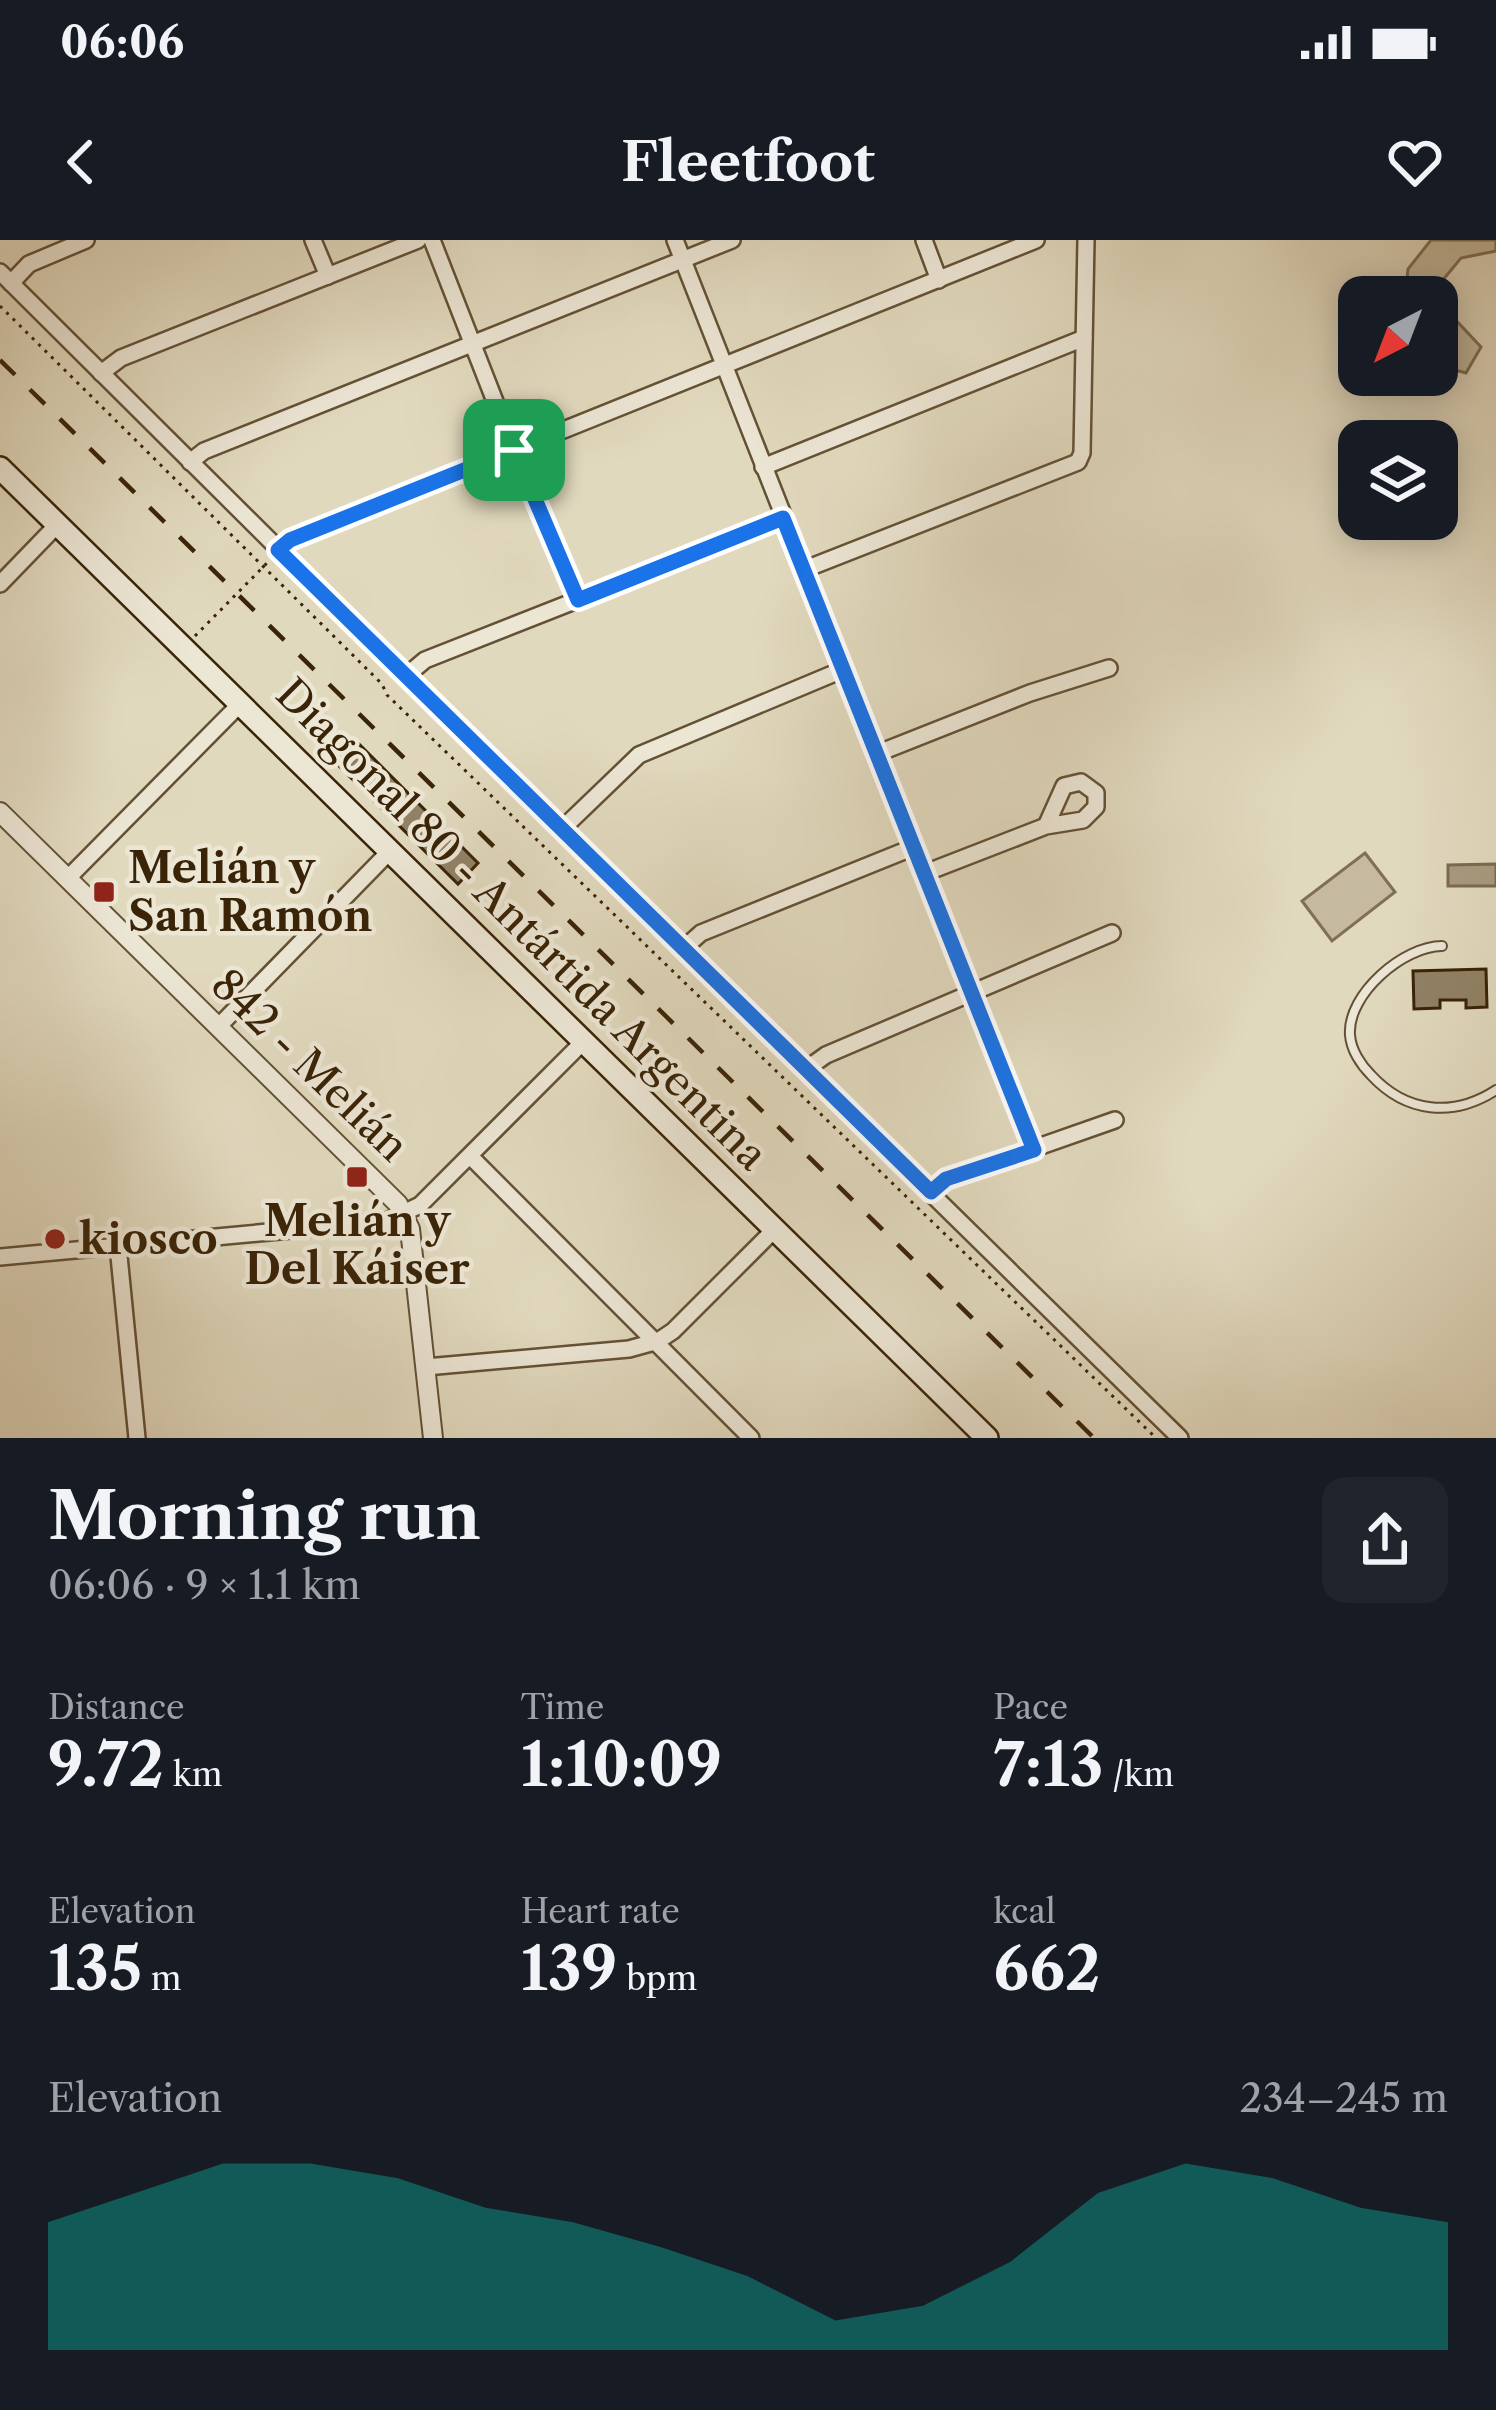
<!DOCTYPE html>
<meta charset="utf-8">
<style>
:root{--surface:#171b24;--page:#20242c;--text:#f1f3f6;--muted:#9ea1a6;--accent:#0f766e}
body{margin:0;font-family:"Libre Caslon Text",serif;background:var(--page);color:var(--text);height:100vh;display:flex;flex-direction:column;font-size:45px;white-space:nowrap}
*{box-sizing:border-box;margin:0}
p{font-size:39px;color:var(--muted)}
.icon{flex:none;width:66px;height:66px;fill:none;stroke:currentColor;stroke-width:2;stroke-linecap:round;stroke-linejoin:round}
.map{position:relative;height:1198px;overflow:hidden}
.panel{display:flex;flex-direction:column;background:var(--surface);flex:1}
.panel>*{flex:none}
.needle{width:78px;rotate:222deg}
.controls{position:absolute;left:1338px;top:36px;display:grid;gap:24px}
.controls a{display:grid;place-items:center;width:120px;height:120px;border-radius:24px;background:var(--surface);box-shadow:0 6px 30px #0003;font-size:60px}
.pin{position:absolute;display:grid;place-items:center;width:102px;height:102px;color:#fff;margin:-51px;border-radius:24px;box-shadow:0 6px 18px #0006}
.round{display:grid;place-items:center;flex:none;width:126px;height:126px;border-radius:24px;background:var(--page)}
.headline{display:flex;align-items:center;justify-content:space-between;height:204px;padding:0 48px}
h1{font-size:66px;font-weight:700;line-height:90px}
.stats{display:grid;grid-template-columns:repeat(3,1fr);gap:18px;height:204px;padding:12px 48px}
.stats div{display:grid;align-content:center}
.stats b{font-size:60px;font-weight:700}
.stats small{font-size:33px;font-weight:400}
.stats p{font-size:33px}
.chart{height:336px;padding:24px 48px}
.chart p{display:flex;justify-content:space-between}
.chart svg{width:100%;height:216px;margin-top:12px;fill:var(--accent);opacity:.7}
.status{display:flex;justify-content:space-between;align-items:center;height:84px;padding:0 60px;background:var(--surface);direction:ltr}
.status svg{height:33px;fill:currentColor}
header{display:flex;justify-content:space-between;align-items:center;height:156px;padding:0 48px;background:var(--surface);font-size:54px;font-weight:700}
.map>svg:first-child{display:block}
.green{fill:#c5ba9f;stroke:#806f53;stroke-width:3}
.water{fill:#a89b80;stroke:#7c6b50;stroke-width:3}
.building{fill:#918266;stroke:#3a2407;stroke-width:3}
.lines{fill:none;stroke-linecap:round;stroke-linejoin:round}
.service-casing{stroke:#645135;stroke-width:12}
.minor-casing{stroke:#645135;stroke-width:20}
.tertiary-casing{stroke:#645135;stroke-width:22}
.secondary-casing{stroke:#3a2407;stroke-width:26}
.path{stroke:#3a2407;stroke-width:3;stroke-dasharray:3 6;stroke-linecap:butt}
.service{stroke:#ece6d5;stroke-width:8}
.minor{stroke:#ece6d5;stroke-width:15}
.tertiary{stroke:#ece6d5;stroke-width:18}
.secondary{stroke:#ece6d5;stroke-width:21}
.rail{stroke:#3a2407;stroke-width:4.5;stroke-dasharray:21 21;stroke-linecap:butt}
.route-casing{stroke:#fff;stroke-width:24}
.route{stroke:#1a73e8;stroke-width:15}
.poi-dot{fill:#8f2418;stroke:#ece6d5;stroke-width:4.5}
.labels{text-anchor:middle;stroke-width:9;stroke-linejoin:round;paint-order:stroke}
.poi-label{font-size:42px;font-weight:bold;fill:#3a2407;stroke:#ece6d5;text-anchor:start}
.street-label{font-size:42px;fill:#3a2407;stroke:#ece6d5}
</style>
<div class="status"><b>06:06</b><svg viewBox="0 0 49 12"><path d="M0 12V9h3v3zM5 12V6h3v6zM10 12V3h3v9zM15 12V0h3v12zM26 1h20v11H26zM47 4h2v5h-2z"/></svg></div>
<header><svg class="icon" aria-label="back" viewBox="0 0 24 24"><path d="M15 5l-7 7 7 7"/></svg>Fleetfoot<svg class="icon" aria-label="heart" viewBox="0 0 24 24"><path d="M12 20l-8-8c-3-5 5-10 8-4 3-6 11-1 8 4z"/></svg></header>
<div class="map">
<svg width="1496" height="1198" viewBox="0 0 1496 1198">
<rect width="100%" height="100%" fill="#e1d9be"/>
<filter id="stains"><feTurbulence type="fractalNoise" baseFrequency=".00167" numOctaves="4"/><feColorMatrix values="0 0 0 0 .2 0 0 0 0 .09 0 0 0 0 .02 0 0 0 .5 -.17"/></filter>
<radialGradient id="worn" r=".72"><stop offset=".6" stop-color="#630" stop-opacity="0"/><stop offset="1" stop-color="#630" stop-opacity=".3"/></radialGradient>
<!-- green -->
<g class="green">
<path d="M1431,0H1496V11L1461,18L1432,53L1434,57H1405L1408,29Z"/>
<path d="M1437,60L1481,107L1466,133L1437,125Z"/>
<path d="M1365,613L1395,652L1332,701L1302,661Z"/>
</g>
<!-- water -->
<path class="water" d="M1496,624V646H1448V625Z"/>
<!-- building -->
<g class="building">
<path d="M356,501L478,623L458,644L335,522Z"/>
<path d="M1486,729L1487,767L1466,768V760H1440V768L1414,769L1413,731Z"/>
</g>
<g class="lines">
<defs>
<path id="service" d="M1442,706C1404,706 1347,754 1350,795C1351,810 1361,825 1371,835C1406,873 1453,878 1496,850"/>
<g id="minor">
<path d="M313,0L328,36"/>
<path d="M432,0L514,210L578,360"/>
<path d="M675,0L1033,910"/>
<path d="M924,0L939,40"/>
<path d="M0,32L561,590L1180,1198"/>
<path d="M11,43L29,24L86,0"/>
<path d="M101,133L121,118L418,0"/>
<path d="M190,222L204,211L732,0"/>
<path d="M763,227L1084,98"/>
<path d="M278,310L290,300L1036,0"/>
<path d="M803,330L1078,222L1082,213L1086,0"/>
<path d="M0,344L58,284"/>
<path d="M406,436L425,420L783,279"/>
<path d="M876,514L1030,453L1109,428"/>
<path d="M561,590L639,515L842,430"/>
<path d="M925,633L1046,586L1083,580L1096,567V553L1081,542L1064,546L1046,586"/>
<path d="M67,639L241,463"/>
<path d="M683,709L701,693L914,607"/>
<path d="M219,786L390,611"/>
<path d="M805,830L826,815L1112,693"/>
<path d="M470,916L751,1198"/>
<path d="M931,952L947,939L1115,880"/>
<path d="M118,1006L137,1198"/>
<path d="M0,1017L387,981L420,965L584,801"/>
<path d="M426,1127L629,1109L658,1101L673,1091L776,988"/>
</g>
<path id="tertiary" d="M0,572L398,964L410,989L433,1198"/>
<path id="secondary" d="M0,228L987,1198"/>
</defs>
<!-- service casing -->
<use href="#service" class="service-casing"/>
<!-- minor casing -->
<use href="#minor" class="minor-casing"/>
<!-- tertiary casing -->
<use href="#tertiary" class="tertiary-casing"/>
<!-- secondary casing -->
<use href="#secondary" class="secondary-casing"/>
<!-- path -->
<g class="path">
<path d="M0,66L382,444L387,455L1156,1198"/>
<path d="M195,396L268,322"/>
</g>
<!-- service -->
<use href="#service" class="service"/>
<!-- minor -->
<use href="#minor" class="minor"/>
<!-- tertiary -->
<use href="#tertiary" class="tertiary"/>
<!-- secondary -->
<use href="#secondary" class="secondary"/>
<!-- rail -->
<path class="rail" d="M0,120L1094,1198"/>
</g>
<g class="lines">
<defs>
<path id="route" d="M514,210L578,360L783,278L1034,910L946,939L931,952L278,310L290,300Z"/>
</defs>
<!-- route casing -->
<use href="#route" class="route-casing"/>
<!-- route -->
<use href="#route" class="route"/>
</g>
<!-- markers -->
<g class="poi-dot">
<rect x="92" y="640" width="24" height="24" rx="6"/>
<rect x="345" y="925" width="24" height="24" rx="6"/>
<circle cx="55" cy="999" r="12"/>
</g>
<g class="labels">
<!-- poi labels -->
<g class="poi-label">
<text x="128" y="643">Melián y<tspan x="128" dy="48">San Ramón</tspan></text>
<text x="357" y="996" text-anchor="middle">Melián y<tspan x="357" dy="48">Del Káiser</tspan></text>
<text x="79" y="1014">kiosco</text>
</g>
<!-- street labels -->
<g class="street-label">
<text transform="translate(522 684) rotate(45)" y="15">Diagonal 80 - Antártida Argentina</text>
<text transform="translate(310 825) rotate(44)" y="15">842 - Melián</text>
</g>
</g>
<rect width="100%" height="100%" filter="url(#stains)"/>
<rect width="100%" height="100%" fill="url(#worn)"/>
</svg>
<div class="controls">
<a><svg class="needle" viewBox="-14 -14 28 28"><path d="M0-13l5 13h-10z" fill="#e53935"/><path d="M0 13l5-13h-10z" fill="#9ea1a6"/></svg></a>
<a><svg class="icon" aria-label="layers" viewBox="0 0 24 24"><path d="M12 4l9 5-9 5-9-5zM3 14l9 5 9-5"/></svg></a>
</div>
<div class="pin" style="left:514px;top:210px;background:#1e9e55"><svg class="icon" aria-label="arrive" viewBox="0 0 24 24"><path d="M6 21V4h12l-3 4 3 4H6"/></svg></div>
</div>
<section class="panel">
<div class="headline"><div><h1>Morning run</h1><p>06:06 · 9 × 1.1 km</p></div><a class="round"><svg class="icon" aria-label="share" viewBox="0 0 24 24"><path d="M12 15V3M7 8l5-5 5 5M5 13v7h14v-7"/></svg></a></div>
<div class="stats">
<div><p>Distance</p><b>9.72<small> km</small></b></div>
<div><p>Time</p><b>1:10:09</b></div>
<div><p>Pace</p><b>7:13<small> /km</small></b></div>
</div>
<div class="stats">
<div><p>Elevation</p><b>135<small> m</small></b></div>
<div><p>Heart rate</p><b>139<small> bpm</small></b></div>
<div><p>kcal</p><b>662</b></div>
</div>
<div class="chart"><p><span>Elevation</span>234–245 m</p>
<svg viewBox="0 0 160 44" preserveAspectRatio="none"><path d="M0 44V18L10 12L20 6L30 6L40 9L50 15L60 18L70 23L80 29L90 38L100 35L110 26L120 12L130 6L140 9L150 15L160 18V44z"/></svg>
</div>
</section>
